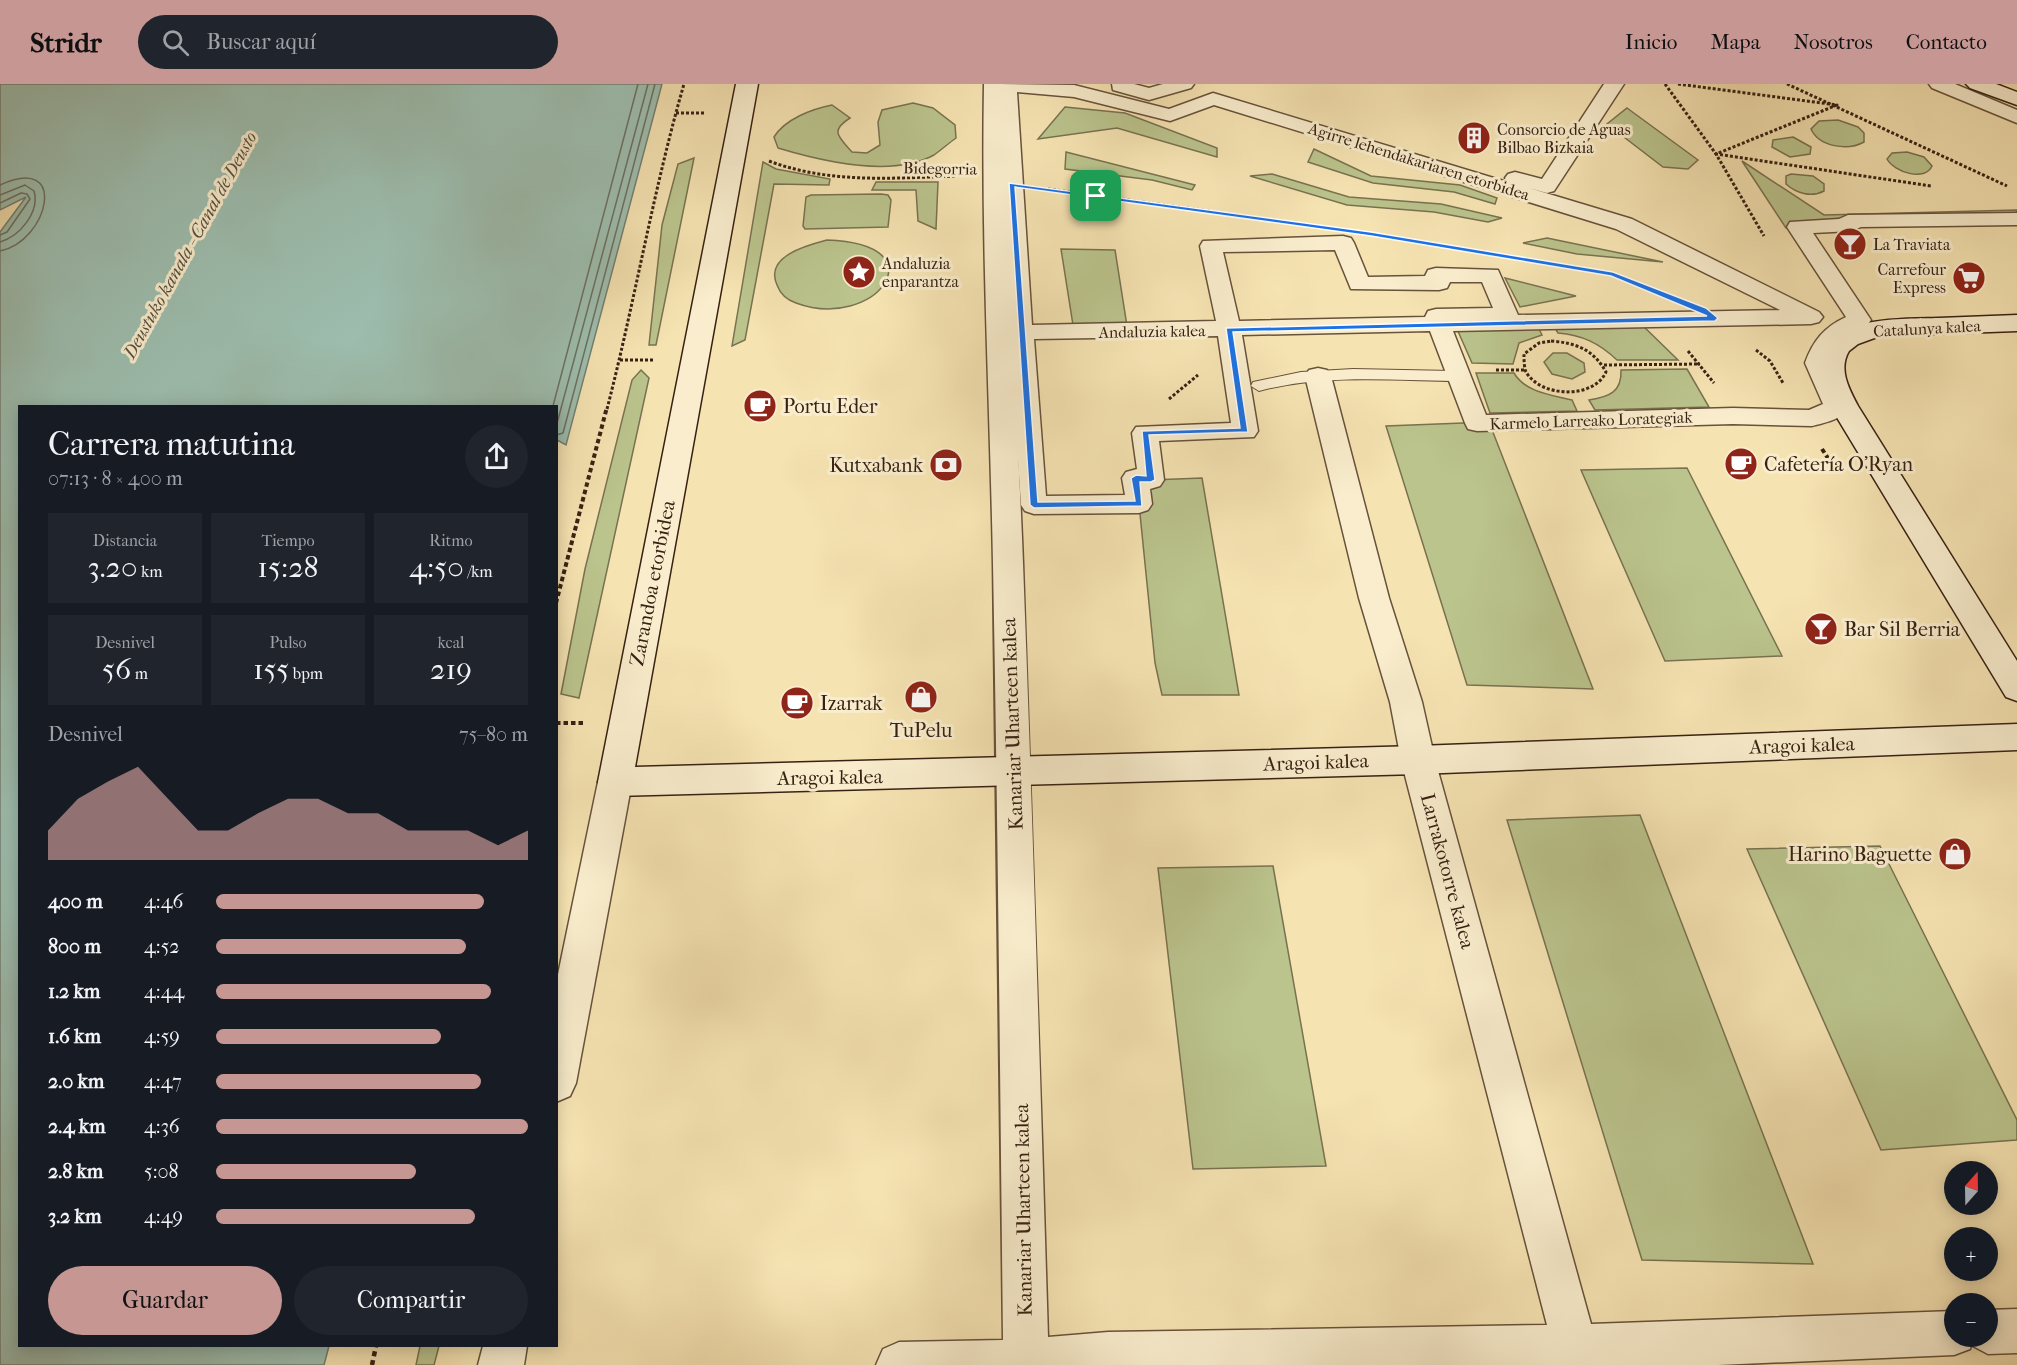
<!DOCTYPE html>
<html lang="es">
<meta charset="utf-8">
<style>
:root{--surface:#171b24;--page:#20242c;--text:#f1f3f6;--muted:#9ea1a6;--accent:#c59692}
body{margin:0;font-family:"IM FELL French Canon",serif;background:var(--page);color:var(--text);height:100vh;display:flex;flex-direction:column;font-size:22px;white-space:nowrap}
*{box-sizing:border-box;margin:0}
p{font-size:20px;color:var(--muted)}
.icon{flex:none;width:33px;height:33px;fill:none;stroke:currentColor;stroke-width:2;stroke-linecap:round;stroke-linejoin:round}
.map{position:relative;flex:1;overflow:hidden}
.side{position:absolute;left:18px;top:321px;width:540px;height:942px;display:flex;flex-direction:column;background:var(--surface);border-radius:0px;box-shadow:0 3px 15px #0003}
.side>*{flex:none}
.needle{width:39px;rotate:20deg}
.buttons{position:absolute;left:1944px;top:1077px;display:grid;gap:12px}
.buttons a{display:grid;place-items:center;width:54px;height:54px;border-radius:50%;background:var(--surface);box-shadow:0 3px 15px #0003;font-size:30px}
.pin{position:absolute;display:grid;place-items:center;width:51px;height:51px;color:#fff;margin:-26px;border-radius:12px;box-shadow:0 3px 9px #0006}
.round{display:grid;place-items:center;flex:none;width:63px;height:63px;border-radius:32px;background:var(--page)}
.summary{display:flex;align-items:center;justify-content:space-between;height:102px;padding:0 30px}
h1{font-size:33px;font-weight:600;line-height:45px}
.metrics{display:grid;grid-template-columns:repeat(3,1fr);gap:9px;height:102px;padding:6px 30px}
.metrics div{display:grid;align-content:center;border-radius:0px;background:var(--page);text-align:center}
.metrics b{font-size:30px;font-weight:600}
.metrics small{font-size:16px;font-weight:400}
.metrics p{font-size:16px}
.chart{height:168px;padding:12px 30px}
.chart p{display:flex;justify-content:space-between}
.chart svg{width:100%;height:108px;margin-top:6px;fill:var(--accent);opacity:.7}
.primary-button{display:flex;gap:12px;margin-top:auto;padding:12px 30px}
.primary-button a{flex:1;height:69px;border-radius:36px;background:var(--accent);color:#111;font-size:24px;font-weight:600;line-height:69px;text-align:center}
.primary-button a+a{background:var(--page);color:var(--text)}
ul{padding:0 30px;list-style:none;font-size:20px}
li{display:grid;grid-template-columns:96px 72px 1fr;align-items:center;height:45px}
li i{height:15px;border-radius:8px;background:var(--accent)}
header{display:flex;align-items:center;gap:36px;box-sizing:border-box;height:84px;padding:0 30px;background:var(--accent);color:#111}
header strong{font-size:28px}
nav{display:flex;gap:33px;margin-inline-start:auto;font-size:21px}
.search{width:420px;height:54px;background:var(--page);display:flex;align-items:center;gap:15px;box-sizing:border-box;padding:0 21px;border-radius:33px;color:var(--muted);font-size:22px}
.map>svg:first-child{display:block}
.green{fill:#bbc48d;stroke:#797250;stroke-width:1.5}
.water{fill:#9dbeaf;stroke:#747f71;stroke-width:1.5}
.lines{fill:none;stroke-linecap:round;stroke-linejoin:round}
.shore{stroke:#6a7061;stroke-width:1.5}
.service-casing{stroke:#67523b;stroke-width:2}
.pedestrian-casing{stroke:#67523b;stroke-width:3}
.minor-casing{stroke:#67523b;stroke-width:3}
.secondary-casing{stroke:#372113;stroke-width:3}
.path-far2{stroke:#372113;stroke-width:3;stroke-dasharray:3 2;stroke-linecap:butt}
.path-far1{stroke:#372113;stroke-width:4;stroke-dasharray:4.5 3;stroke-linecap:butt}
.path{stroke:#372113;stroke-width:4.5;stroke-dasharray:5 4;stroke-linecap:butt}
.service{fill:#f9edcd;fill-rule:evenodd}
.pedestrian{fill:#f9edcd;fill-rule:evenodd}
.minor{fill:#f9edcd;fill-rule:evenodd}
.secondary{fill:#f9edcd;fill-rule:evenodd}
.route{fill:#1a73e8;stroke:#fff;stroke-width:1.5;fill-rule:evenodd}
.labels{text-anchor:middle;stroke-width:6;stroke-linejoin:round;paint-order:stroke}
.far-poi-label{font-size:16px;fill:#372113;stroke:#f9edcd;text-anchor:start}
.far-street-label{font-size:16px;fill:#372113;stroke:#f9edcd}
.far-water-label{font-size:18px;font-style:italic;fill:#565042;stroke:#f9edcd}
.poi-label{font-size:20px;fill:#372113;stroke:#f9edcd;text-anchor:start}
.street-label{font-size:20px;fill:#372113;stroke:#f9edcd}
</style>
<header>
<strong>Stridr</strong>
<div class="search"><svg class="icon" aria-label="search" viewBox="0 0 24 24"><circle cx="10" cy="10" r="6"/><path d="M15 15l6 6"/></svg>Buscar aquí</div>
<nav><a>Inicio</a><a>Mapa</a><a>Nosotros</a><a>Contacto</a></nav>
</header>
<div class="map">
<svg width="2017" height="1281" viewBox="0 0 2017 1281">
<rect width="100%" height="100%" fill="#f6e3b2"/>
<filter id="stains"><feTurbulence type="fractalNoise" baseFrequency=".00333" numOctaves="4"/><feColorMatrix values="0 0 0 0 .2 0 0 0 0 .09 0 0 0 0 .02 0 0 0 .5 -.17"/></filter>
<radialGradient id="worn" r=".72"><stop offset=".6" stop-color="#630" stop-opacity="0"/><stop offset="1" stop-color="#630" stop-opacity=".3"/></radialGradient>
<!-- green -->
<g class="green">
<path d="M913,19L933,24L955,41L956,54C949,59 941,66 934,71C892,94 821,77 778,64L774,53C785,35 812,25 832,21L850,34C829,47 839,53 852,68L867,69L880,61L878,38L882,26Z"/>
<path d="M1065,23L1125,29L1217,64V73L1117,44L1038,55Z"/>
<path d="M1627,24L1698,76L1688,85L1663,83L1607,40Z"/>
<path d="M1838,36L1858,43L1864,49V58C1848,67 1819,63 1811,45L1819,37Z"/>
<path d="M1793,53L1811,63L1810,70L1790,73L1772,63L1773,56Z"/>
<path d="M1314,65L1371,92L1460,101L1497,114L1495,120L1454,108L1373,99L1308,78Z"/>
<path d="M1066,68L1195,101L1192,106L1152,96L1065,85Z"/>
<path d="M1907,68L1924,73L1932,82C1925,98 1894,88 1887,75L1892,69Z"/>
<path d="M694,74L656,261H649L662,141L678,80Z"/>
<path d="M1742,77L1824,131L2017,126V135L1786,144Z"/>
<path d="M763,78L776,85L830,95L829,101L774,100L745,256L732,262Z"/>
<path d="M1272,90L1349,113L1441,120L1502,134L1488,138L1434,128L1347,121L1250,92Z"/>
<path d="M1791,90L1813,92L1824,100V107C1811,114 1796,109 1786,100V92Z"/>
<path d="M876,98H938L936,145L918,137L916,106H872Z"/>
<path d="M881,110L888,111L891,116L888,143L805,145L803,142L806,113L811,111Z"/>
<path d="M1547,154L1663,178L1577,170L1523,159Z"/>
<path d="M827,156C943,160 874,248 796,219C787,216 780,209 777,201C764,172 808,161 827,156Z"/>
<path d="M1061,165L1115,166L1127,242L1073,241Z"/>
<path d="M1505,194L1576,212L1520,223Z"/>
<path d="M1640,239L1678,276H1617C1599,259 1582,251 1558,249L1553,241Z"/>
<path d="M1538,243L1542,251L1519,259L1513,280L1472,279L1457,245Z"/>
<path d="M1553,269H1567L1584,279L1585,288L1572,295L1552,290L1544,278Z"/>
<path d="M1687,285L1709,323L1595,326L1589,316C1609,313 1622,308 1621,286Z"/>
<path d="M641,286L649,294L579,614L561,610L585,485L632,296Z"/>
<path d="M1476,289H1514C1525,308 1551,311 1572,316L1577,327L1490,329Z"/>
<path d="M1489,338L1593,605L1467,601L1386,342Z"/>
<path d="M1687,384L1782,572L1665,577L1581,386Z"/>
<path d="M1202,394L1239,611H1162L1155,579L1139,420L1151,396Z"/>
<path d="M1640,731L1813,1180L1642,1176L1507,736Z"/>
<path d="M1880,762L2017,1036V1056L1881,1066L1747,765Z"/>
<path d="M1273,782L1326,1082L1193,1085L1158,784Z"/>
<path d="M420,1262H439L434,1281H416Z"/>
</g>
<!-- water -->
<path class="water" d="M0,0H662L566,361L557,356L556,322H20V1262H329L324,1281H0V148L26,113L0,126Z"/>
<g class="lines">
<!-- shore -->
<g class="shore">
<path d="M0,101C69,69 49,157 0,167"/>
<path d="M0,111L25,101L34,107C40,128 20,152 0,158"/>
<path d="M0,119L21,109L27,110L30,115L7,148L0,151"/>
<path d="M553,322L638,0"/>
<path d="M556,343L648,0"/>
<path d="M556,351L563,349L655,0"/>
</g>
<defs>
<path id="service" d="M1353,285L1453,287L1461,292L1453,297C1388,296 1322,290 1259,307L1251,302L1253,298L1301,288Z"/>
<g id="pedestrian">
<path d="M997,0L1074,1L1169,25L1213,9L1507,98L1505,94L1508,90L1515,88L1542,95L1604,0H1624L1554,107L1547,109L1529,104L1632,135L1819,228L1823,233L1819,238L1811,240L1453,247L1486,331L1733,324L1809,326L1823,320L1805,279C1813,257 1824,243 1846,233L1787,143L1790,138L1839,135L1848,131L2017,129V141L1861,143L1852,147L1813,149L1871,236C1858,255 1842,245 1829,279L1849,324C1843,335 1824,339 1812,342L1733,340L1477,347L1468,345L1465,339L1430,247L1242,251L1258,347L1254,353L1159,357L1164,396L1160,402L1150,405L1152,420L1148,426L1139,429L1034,430L1025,427L1021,421L1002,133ZM1017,8L1074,13L1170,37L1214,21L1616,145L1780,226L1518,231L1498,186L1436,184L1428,186L1425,192L1368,193L1354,159L1351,154L1343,152L1203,157L1200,162L1216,237L1032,241ZM1335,166L1351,205L1439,206L1447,204L1450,198H1482L1493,224L1436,225L1428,227L1425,233L1239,237L1223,168ZM1218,252L1231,339L1136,343L1132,349L1137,385L1126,388L1122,394L1125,411L1046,412L1034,255Z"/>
<path d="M1112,0H1134L1149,4L1163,0H1194L1191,4L1149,16L1113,6Z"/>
<path d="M1929,0H1955L2017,26V39L1932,4Z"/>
</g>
<g id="minor">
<path d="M984,0H1004C1005,160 1017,319 1023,479C1033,737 1040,995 1048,1253L1108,1248L1547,1241L1401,676L1390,618L1359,514L1305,292L1309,286L1318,284L1327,286L1331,292L1389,514L1422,618L1435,676L1591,1240L1954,1227V1252H1988V1226L2017,1225V1269L1988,1270L1971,1261L1970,1265L1954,1271L1718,1281H876L883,1265L899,1258L1003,1256C1000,997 998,738 993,480C990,320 981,160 984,0Z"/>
<path d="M615,684L627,688L632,698L576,999L570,1012L556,1018V900L598,698L603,688Z"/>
<path d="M483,1262H527L524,1281H478Z"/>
</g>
<g id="secondary">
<path d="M736,0H758L635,683L1418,662L2017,640V666L1418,690L615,712L603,708L598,698Z"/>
<path d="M1966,0H1996L2017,8V21L1970,4Z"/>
<path d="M2017,231V247L1880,252L1858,260L1849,267C1838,285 1849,305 1858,322L2017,577V617L2006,613L1830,322C1824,309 1816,293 1818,278C1825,231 1904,235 1939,234C1965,233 1991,232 2017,231Z"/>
</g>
</defs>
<!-- service casing -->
<use href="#service" class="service-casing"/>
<!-- pedestrian casing -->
<use href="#pedestrian" class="pedestrian-casing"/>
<!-- minor casing -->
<use href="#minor" class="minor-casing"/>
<!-- secondary casing -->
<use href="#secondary" class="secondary-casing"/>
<!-- path-far2 -->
<g class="path-far2">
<path d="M1665,0L1716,70L1764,152"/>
<path d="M1678,0L1837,21L1716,70L1931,102"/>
<path d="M1787,0L2007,102"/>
<path d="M676,29H705"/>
<path d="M769,77C830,100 893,94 957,92"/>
<path d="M1048,105L1216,128"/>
<path d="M1378,151L1423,159"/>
<path d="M1520,175L1613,190L1641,201"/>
<path d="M1551,257C1576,259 1593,265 1606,288C1594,315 1541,314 1526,288C1524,284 1524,275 1524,270L1539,259Z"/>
<path d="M1756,266L1770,277L1783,299"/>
<path d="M1688,267L1714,299"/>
<path d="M620,276H655"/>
<path d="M1604,281L1700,280"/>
<path d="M1496,286H1524"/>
<path d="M1169,315L1198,291"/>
<path d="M607,325C635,217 653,107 684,0"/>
</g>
<!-- path-far1 -->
<g class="path-far1">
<path d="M1822,365L1833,382"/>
<path d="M556,519L607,323"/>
<path d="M556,639H586"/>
</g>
<!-- path -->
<path class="path" d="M372,1281L376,1262"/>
<!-- service -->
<use href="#service" class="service"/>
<!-- pedestrian -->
<use href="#pedestrian" class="pedestrian"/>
<!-- minor -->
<use href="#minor" class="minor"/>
<!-- secondary -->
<use href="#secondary" class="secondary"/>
</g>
<!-- route -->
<path class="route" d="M1009,99L1371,148L1613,188L1706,224L1718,234L1715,237L1233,248L1248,348L1149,351L1155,396L1151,398H1140L1142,422L1034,424L1030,421ZM1015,103L1371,152L1611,192L1707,232L1226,244L1240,344L1142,347L1146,392L1136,391L1131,394L1135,417L1038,418Z"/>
<!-- icons -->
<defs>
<symbol id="building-disc" viewBox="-11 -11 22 22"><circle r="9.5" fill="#8f2418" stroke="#f9edcd"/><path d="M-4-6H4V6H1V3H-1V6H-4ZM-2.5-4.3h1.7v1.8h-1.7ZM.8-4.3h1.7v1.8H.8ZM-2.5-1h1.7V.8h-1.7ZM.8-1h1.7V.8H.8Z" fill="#fff"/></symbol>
<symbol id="bar-disc" viewBox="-11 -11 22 22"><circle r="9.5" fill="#8f2418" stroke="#f9edcd"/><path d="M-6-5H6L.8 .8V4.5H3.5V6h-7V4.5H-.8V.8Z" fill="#fff"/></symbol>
<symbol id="sight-disc" viewBox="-11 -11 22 22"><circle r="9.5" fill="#8f2418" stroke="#f9edcd"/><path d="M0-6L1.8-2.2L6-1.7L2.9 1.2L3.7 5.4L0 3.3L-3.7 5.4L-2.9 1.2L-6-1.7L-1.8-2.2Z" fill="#fff"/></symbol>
<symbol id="supermarket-disc" viewBox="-11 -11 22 22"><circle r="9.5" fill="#8f2418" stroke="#f9edcd"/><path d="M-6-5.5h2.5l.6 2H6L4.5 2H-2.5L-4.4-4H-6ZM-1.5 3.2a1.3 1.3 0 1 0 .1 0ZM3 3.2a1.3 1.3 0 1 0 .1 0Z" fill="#fff"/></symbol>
<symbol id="cafe-disc" viewBox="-11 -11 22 22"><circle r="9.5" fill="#8f2418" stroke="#f9edcd"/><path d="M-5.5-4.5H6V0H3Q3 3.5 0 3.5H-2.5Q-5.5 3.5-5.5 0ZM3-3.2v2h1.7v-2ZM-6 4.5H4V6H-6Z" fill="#fff"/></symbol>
<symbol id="bank-disc" viewBox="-11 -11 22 22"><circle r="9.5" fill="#8f2418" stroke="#f9edcd"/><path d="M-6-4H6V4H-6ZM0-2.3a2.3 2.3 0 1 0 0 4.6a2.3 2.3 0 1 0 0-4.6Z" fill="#fff"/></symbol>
<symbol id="shop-disc" viewBox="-11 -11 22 22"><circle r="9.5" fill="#8f2418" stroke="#f9edcd"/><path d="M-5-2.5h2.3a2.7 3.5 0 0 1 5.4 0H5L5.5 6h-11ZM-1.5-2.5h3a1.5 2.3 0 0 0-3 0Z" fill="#fff"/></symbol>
</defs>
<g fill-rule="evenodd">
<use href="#building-disc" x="1455" y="35" width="38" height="38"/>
<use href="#bar-disc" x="1831" y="141" width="38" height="38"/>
<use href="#sight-disc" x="840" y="169" width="38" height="38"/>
<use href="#supermarket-disc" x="1950" y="175" width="38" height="38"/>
<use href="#cafe-disc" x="741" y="303" width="38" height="38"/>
<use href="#cafe-disc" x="1722" y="361" width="38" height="38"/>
<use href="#bank-disc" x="927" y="362" width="38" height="38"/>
<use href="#bar-disc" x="1802" y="526" width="38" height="38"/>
<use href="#shop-disc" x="902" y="594" width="38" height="38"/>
<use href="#cafe-disc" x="778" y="600" width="38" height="38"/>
<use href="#shop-disc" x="1936" y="751" width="38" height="38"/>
</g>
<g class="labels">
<!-- far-poi labels -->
<g class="far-poi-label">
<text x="1497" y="51">Consorcio de Aguas<tspan x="1497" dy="18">Bilbao Bizkaia</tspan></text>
<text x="1873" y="166">La Traviata</text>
<text x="882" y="185">Andaluzia<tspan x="882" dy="18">enparantza</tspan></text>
<text x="1946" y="191" text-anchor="end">Carrefour<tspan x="1946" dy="18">Express</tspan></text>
</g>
<!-- far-street labels -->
<g class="far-street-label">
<text transform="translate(1419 77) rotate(17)" y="6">Agirre lehendakariaren etorbidea</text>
<text transform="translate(940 84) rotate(1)" y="6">Bidegorria</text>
<text transform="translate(1927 244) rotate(-3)" y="6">Catalunya kalea</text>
<text transform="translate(1152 247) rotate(-1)" y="6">Andaluzia kalea</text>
<text transform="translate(1591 336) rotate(-2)" y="6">Karmelo Larreako Lorategiak</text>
</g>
<!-- far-water labels -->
<g class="far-water-label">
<text transform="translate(190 161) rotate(-61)" y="6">Deustuko kanala - Canal de Deusto</text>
</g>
<!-- poi labels -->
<g class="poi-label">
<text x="783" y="329">Portu Eder</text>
<text x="1764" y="387">Cafetería O'Ryan</text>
<text x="923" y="388" text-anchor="end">Kutxabank</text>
<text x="1844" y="552">Bar Sil Berria</text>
<text x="820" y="626">Izarrak</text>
<text x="921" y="653" text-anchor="middle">TuPelu</text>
<text x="1932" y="777" text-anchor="end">Harino Baguette</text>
</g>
<!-- street labels -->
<g class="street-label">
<text transform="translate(652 499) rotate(-79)" y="7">Zarandoa etorbidea</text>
<text transform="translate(1012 640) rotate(-92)" y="7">Kanariar Uharteen kalea</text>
<text transform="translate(1802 661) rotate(-2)" y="7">Aragoi kalea</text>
<text transform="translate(1316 678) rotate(-2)" y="7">Aragoi kalea</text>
<text transform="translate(830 693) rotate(-1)" y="7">Aragoi kalea</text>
<text transform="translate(1448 787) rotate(75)" y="7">Larrakotorre kalea</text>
<text transform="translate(1023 1126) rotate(-91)" y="7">Kanariar Uharteen kalea</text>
</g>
</g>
<rect width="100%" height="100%" filter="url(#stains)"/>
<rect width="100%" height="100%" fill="url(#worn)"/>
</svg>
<div class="buttons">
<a><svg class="needle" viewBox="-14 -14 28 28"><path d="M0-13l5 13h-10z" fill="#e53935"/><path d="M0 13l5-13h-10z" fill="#9ea1a6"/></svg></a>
<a>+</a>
<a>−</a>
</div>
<div class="pin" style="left:1096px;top:112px;background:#1e9e55"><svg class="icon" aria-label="arrive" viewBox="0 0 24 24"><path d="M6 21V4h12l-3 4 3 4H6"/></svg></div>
<section class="side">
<div class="summary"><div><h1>Carrera matutina</h1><p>07:13 · 8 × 400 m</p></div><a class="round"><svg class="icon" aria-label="share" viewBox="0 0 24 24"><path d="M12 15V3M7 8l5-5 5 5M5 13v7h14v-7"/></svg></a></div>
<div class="metrics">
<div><p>Distancia</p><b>3.20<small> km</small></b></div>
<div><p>Tiempo</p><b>15:28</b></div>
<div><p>Ritmo</p><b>4:50<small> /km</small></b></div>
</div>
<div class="metrics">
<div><p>Desnivel</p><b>56<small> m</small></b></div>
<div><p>Pulso</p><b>155<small> bpm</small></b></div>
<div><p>kcal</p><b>219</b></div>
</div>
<div class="chart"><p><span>Desnivel</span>75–80 m</p>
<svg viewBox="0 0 160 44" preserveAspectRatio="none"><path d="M0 44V32L10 19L20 12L30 6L40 19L50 32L60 32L70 25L80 19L90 19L100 25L110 25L120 32L130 32L140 32L150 38L160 32V44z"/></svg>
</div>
<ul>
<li><b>400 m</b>4:46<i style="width:86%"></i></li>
<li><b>800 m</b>4:52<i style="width:80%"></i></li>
<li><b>1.2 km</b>4:44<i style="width:88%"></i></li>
<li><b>1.6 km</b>4:59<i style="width:72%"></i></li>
<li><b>2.0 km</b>4:47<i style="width:85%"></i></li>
<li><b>2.4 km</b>4:36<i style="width:100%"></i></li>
<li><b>2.8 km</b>5:08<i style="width:64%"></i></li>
<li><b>3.2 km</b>4:49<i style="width:83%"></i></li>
</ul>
<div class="primary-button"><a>Guardar</a><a>Compartir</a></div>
</section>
</div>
